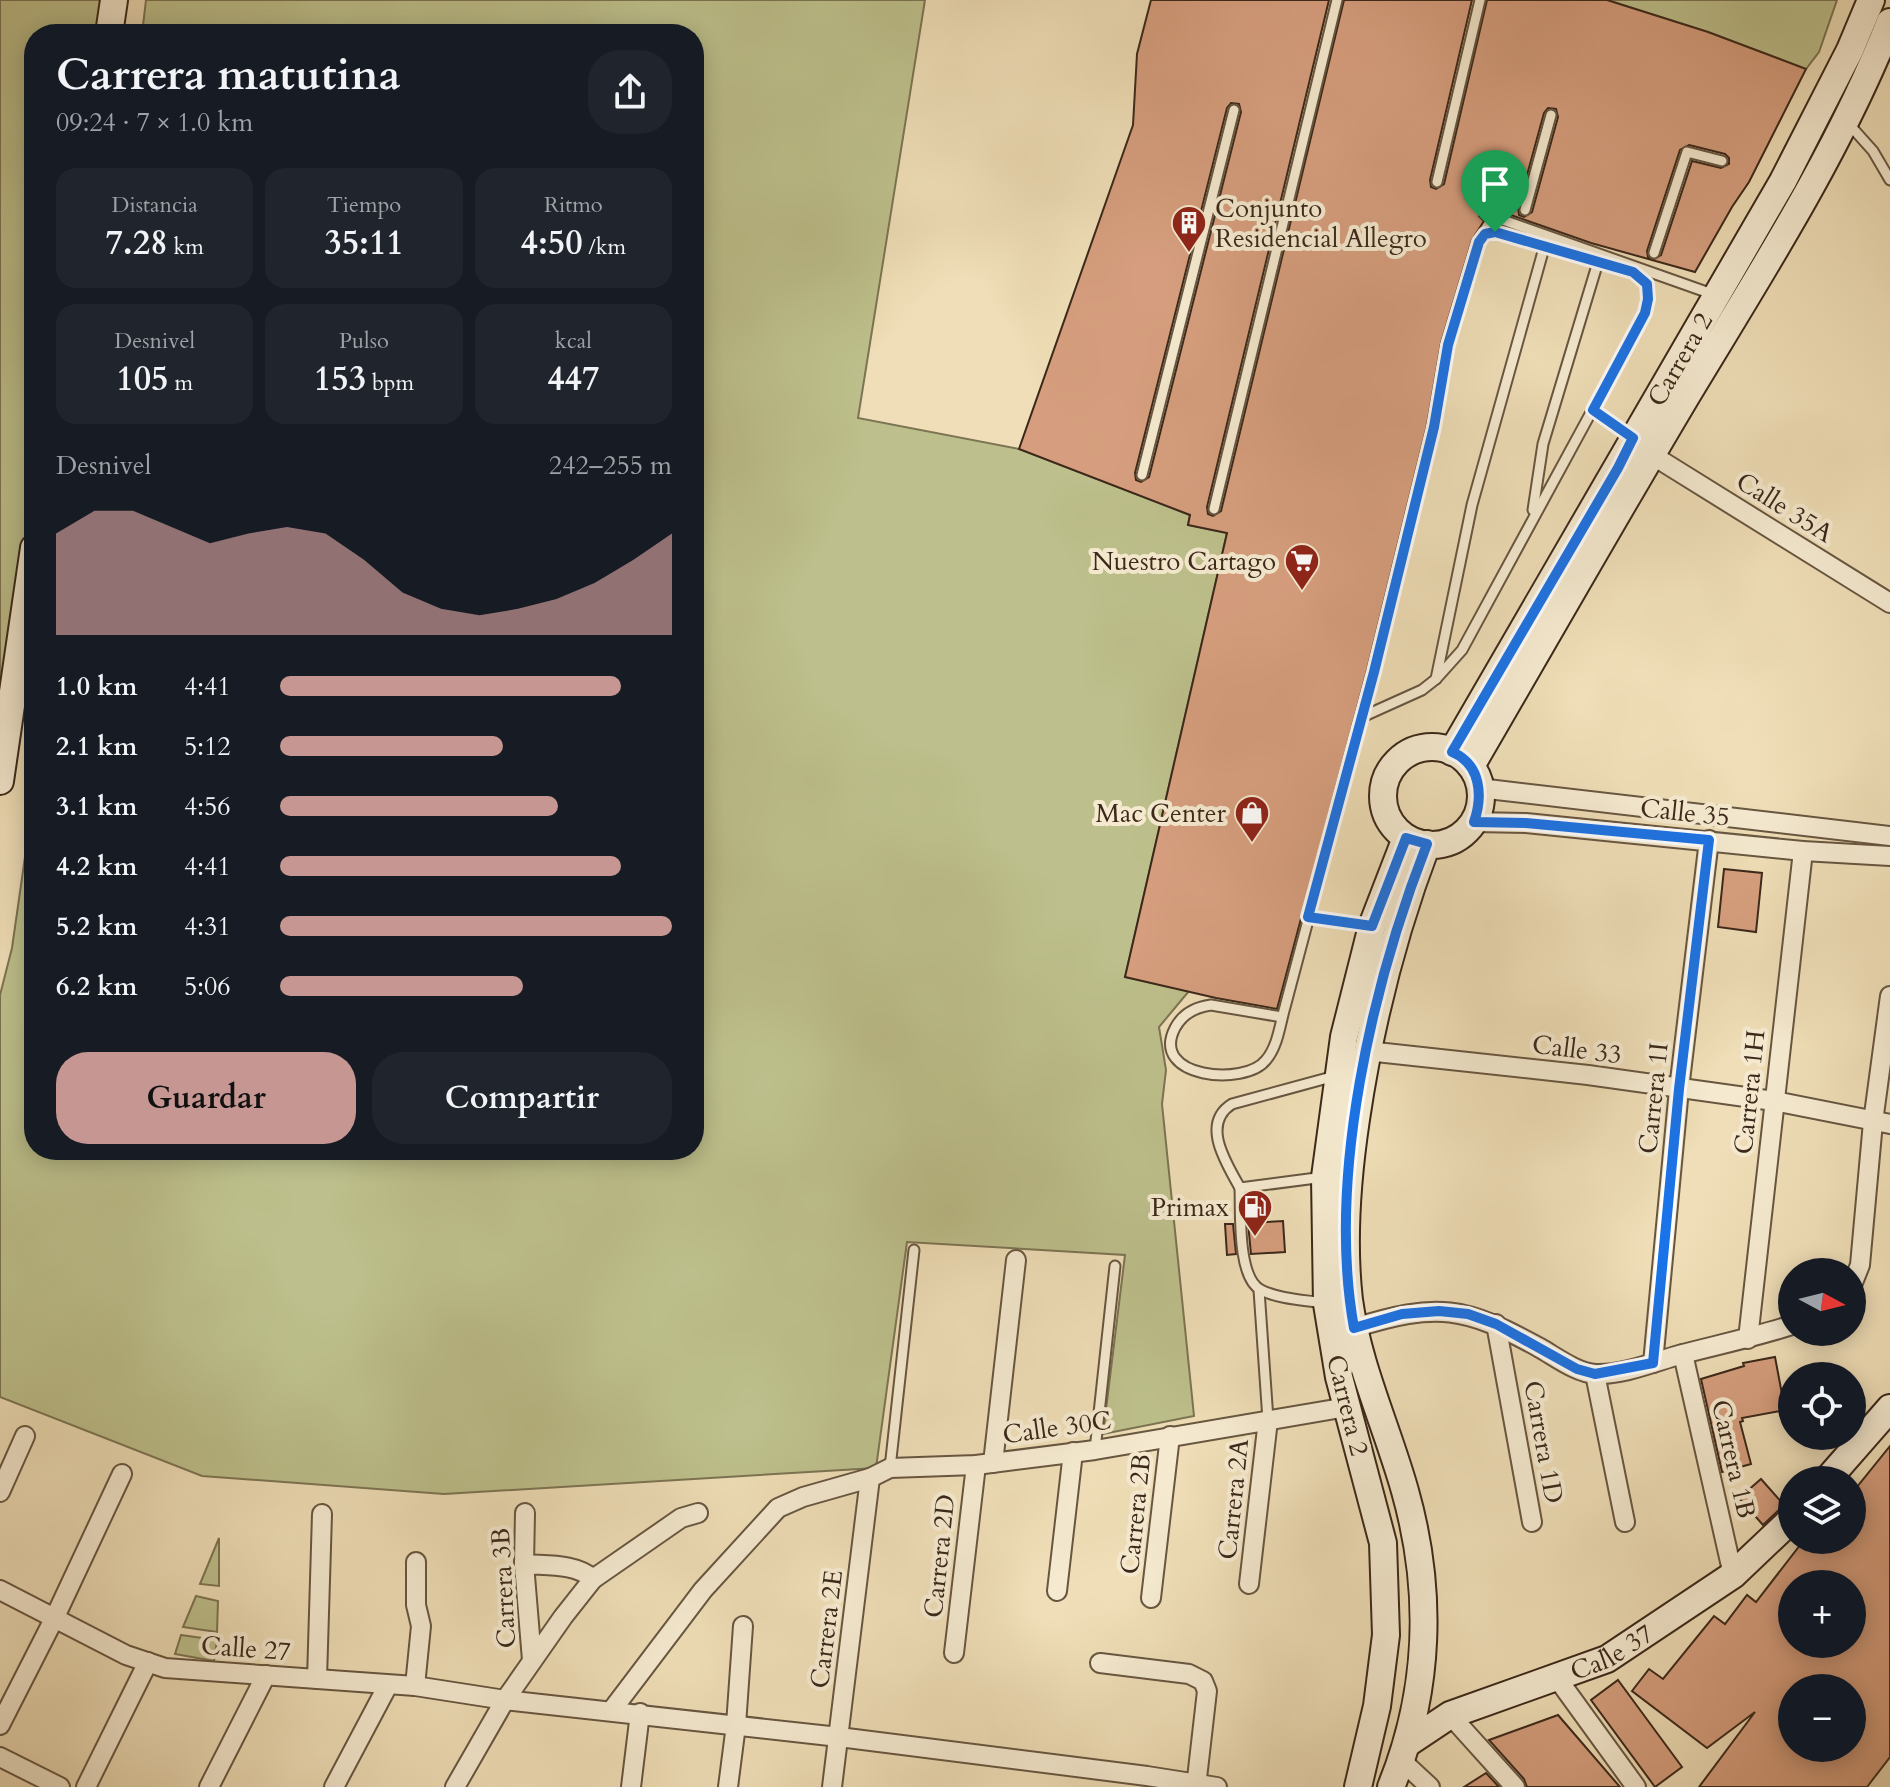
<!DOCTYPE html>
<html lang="es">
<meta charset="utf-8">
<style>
:root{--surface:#171b24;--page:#20242c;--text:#f1f3f6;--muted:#9ea1a6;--accent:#c59692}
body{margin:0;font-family:Cardo,serif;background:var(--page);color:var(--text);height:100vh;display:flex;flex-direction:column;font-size:30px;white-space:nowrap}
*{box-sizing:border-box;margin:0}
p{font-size:26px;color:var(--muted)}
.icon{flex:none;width:44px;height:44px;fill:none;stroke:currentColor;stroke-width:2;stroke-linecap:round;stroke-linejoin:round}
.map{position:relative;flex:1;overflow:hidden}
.sheet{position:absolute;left:24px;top:24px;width:680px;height:1136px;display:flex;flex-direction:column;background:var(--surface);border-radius:32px;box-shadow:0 4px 20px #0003}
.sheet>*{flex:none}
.needle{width:52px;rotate:97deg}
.controls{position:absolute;left:1778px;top:1258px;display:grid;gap:16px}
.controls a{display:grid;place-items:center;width:88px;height:88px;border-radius:50%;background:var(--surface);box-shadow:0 4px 20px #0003;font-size:40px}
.pin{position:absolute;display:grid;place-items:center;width:68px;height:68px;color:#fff;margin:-82px -34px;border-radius:50% 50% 50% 0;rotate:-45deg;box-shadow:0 0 8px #0007}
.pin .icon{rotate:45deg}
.round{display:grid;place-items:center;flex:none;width:84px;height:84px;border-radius:32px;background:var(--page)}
.head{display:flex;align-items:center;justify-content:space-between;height:136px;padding:0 32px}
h1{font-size:44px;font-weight:600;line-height:60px}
.figures{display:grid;grid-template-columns:repeat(3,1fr);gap:12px;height:136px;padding:8px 32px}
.figures div{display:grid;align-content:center;border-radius:20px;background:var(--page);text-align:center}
.figures b{font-size:34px;font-weight:600}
.figures small{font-size:22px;font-weight:400}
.figures p{font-size:22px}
.chart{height:224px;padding:16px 32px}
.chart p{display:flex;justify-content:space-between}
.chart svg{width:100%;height:144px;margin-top:8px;fill:var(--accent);opacity:.7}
.primary-button{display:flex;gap:16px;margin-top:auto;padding:16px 32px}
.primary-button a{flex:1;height:92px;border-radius:32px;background:var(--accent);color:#111;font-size:32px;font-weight:600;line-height:92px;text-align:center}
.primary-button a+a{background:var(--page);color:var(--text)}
ul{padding:0 32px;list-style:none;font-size:26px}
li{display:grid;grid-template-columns:128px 96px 1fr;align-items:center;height:60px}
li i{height:20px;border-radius:10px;background:var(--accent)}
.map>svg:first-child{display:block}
.green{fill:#bdc08c;stroke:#7c7453;stroke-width:2}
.building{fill:#d69e7e;stroke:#3b281a;stroke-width:2;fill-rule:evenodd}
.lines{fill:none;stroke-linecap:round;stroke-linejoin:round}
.lane-casing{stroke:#685641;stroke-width:13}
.street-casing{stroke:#685641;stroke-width:22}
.secondary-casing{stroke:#3b281a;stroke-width:30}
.lane{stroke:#f5ead0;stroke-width:9}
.street{stroke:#f5ead0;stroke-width:18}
.secondary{stroke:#f5ead0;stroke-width:26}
.route-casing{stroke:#fff;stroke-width:16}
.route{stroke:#1a73e8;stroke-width:10}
.labels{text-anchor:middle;stroke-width:8;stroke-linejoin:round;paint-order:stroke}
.poi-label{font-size:26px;fill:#3b281a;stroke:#f5ead0;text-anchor:end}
.street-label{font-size:26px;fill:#3b281a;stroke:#f5ead0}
</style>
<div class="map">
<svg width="1890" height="1787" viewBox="0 0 1890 1787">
<rect width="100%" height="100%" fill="#efdeb7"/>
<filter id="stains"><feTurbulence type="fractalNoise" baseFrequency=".0025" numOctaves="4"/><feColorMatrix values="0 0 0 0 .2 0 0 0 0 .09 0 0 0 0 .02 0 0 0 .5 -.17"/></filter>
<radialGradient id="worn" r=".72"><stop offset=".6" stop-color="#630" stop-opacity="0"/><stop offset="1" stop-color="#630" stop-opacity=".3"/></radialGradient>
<!-- green -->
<g class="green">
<path d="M0,0H114L109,34H34V548L0,781Z"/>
<path d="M146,0H925L858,418L1019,449L1190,515L1188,525L1227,533L1125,977L1189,991L1159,1027L1166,1070L1162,1104L1194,1416L1103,1434L1125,1255L907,1242L876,1468L444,1494L202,1476L0,1397V995L12,948L34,794V1150H694V34H142Z"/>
<path d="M1607,0H1837L1819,52L1806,69L1708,32Z"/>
<path d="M219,1538V1586L200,1584Z"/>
<path d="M196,1596L218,1601L217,1632L183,1627Z"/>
<path d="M181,1635L217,1640L214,1661L175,1654Z"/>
</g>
<!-- building -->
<g class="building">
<path d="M1151,0H1329L1207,507L1208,514L1213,516L1221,511L1344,0H1472L1430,180L1431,187L1436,189L1444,184L1487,0H1607L1708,32L1806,69L1749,182L1732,207L1695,272L1591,243L1488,207L1479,211V216L1484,221L1472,240L1441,343L1427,425L1367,670L1277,1009L1216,998L1125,977L1227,533L1188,525L1190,515L1019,449L1133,125L1137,54ZM1231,103L1239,104L1241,112L1149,477L1141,482L1136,480L1135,473L1227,108ZM1548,108L1556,109L1558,117L1532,212L1524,217L1519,215L1518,208L1544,113ZM1689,145L1725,154L1729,158V164L1721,168L1692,161L1661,255L1652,260L1648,257L1647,251L1680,150Z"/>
<path d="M1724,869L1762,873L1756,932L1718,927Z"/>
<path d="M1283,1221L1285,1252L1251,1254L1248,1223Z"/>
<path d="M1225,1224H1233L1236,1254L1227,1255Z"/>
<path d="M1775,1357L1785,1410L1742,1418L1743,1421L1740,1422L1751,1464L1722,1472L1701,1379L1744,1366L1743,1363Z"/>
<path d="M1890,1446V1757L1867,1787H1699L1755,1712L1707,1748L1632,1691L1649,1669L1663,1679L1714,1616L1725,1624L1747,1595L1756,1602L1804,1540H1852V1493ZM1792,1584H1852V1644H1792ZM1792,1688H1852V1748H1792Z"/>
<path d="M1761,1479L1784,1505L1763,1525L1739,1498Z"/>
<path d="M1618,1680L1682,1767L1655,1787L1591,1700Z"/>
<path d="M1558,1715L1620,1787H1527L1524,1779L1489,1740Z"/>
<path d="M1486,1773L1499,1787H1464Z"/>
</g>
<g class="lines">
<defs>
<g id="lane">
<path d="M1847,122L1873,151L1890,180"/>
<path d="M1437,182L1480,0"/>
<path d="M1525,210L1551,115"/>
<path d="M1486,214L1715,295"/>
<path d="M1654,253L1687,152L1722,161"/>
<path d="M1593,410L1633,438"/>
<path d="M1142,475L1234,110"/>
<path d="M1214,509L1337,0"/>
<path d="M1533,510L1543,444L1598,262"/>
<path d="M1436,679L1472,505L1544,248"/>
<path d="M1308,917L1369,926"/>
<path d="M1282,1017L1211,1005C1196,1007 1183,1013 1175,1028C1149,1078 1245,1087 1266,1060C1278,1046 1280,1024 1285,1007L1374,672L1434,427L1448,345L1479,242L1485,234L1495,232L1633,272L1643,278L1648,286L1645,313L1462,650L1436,679L1422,690L1362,717"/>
<path d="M1240,1188C1227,1164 1200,1124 1232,1104L1335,1076"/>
<path d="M1259,1290L1268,1420"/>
<path d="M1323,1303C1304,1300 1279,1299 1261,1290C1237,1278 1241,1212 1240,1188L1324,1177"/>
<path d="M1095,1450L1115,1266"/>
<path d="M890,1468L914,1250"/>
</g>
<g id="street">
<path d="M1652,455L1890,603"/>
<path d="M1479,788L1890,836"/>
<path d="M1474,822L1526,823L1803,851L1890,856"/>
<path d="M1367,1051L1588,1075L1774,1101L1890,1124"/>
<path d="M1852,1285L1860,1265L1873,1122L1890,996"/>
<path d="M1496,1324L1532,1522"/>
<path d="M1354,1328C1438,1302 1464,1306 1540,1348C1556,1357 1577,1373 1596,1374C1623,1375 1654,1362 1679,1355C1717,1345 1755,1337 1792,1325"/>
<path d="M1748,1339L1803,851"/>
<path d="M1683,1354L1733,1575"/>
<path d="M1653,1363L1679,1089L1709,840"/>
<path d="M1595,1374L1625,1522"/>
<path d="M993,1463L1016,1260"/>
<path d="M0,1492L25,1436"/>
<path d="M525,1513L524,1564L532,1660"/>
<path d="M524,1564C546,1566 576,1563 593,1579"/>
<path d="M1249,1584L1268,1420"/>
<path d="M0,1590L126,1655L165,1668L415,1686L505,1700L839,1737L1147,1776L1217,1787"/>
<path d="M1057,1591L1073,1452"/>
<path d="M1151,1598L1170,1436"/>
<path d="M954,1653L976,1465"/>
<path d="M1100,1663L1189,1674L1203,1681L1207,1691L1196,1787"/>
<path d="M1557,1678L1636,1787"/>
<path d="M317,1679L322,1514"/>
<path d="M415,1686L421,1626L416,1605V1562"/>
<path d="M612,1710L703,1590L778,1508L803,1497L870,1478L890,1468L976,1465L1095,1450L1347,1407"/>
<path d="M1450,1715L1515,1787"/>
<path d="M0,1725L55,1617L122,1474"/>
<path d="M0,1757L60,1787"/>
<path d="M1402,1761L1430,1787"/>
<path d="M86,1787L148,1662"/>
<path d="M209,1787L266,1675"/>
<path d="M334,1787L388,1685"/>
<path d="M455,1787L505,1700L563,1617L593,1579L681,1518L698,1513"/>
<path d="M631,1787L640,1713"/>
<path d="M728,1787L736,1725L743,1626"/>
<path d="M832,1787L870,1478"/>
</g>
<g id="secondary">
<path d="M109,34L114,0"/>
<circle cx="1432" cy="796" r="49"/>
<path id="s1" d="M1452,752L1783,181L1850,50L1871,0"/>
<path d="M1471,766C1542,644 1612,521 1684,400C1758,277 1837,156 1890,22"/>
<path d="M0,781L34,548"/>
<path d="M1827,1480L1890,1408"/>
<path id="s2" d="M1408,1743L1450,1715L1607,1659L1733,1575L1792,1519"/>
<path d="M1358,1787L1377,1706L1386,1635L1383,1543L1339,1377L1327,1304L1325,1177L1344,1037L1372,926L1406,838"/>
<path d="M1391,1787C1430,1691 1433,1590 1405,1491C1387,1427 1358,1366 1349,1300C1342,1239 1347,1179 1356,1119C1370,1025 1393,933 1427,844"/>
</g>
</defs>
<!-- lane casing -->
<use href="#lane" class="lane-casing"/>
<!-- street casing -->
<use href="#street" class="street-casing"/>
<!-- secondary casing -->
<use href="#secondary" class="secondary-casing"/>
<!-- lane -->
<use href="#lane" class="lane"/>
<!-- street -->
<use href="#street" class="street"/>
<!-- secondary -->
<use href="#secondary" class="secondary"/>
</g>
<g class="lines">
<defs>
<path id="route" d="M1495,232L1633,272L1647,284L1648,299L1645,313L1593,410L1633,438L1618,468L1452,752C1481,764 1483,796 1474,822L1526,823L1709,840L1679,1089L1653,1363L1595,1374L1577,1369L1496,1324L1468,1314L1439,1311L1402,1314L1354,1328C1327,1177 1372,985 1427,844L1406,838L1372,926L1308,917L1374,672L1434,427L1448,345L1479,242L1485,234Z"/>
</defs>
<!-- route casing -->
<use href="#route" class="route-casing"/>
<!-- route -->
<use href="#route" class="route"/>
</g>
<!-- icons -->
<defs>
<symbol id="building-pin" viewBox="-11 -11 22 30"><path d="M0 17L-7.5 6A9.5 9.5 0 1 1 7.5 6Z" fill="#8f2418" stroke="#f5ead0"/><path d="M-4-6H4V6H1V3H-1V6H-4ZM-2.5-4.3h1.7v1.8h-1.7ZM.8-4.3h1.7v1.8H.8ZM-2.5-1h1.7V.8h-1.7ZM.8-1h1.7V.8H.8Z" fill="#fff"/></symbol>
<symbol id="supermarket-pin" viewBox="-11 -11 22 30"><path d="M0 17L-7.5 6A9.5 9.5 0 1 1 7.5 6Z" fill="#8f2418" stroke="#f5ead0"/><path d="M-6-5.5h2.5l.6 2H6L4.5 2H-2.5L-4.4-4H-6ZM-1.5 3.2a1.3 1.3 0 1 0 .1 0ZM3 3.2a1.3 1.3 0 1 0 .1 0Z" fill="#fff"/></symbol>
<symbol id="shop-pin" viewBox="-11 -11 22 30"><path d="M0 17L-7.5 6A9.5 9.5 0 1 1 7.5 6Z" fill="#8f2418" stroke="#f5ead0"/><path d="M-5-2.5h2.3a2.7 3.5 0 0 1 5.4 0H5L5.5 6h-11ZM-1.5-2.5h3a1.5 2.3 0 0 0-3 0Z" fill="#fff"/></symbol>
<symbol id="fuel-pin" viewBox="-11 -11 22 30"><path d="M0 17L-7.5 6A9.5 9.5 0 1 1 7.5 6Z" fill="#8f2418" stroke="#f5ead0"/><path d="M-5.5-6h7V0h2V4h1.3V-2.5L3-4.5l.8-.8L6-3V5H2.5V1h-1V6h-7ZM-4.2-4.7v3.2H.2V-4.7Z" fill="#fff"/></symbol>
</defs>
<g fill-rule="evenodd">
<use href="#building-pin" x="1169" y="203" width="40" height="54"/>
<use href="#supermarket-pin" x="1282" y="541" width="40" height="54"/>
<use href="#shop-pin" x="1232" y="793" width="40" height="54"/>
<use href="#fuel-pin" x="1235" y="1187" width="40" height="54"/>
</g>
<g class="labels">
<!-- poi labels -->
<g class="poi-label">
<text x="1215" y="217" text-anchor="start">Conjunto<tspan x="1215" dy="30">Residencial Allegro</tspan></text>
<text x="1276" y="570">Nuestro Cartago</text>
<text x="1226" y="822">Mac Center</text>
<text x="1229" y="1216">Primax</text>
</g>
<!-- street labels -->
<g class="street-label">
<text dy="9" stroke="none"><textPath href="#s1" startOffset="454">Carrera 2</textPath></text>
<text transform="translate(1785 507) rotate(32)" y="9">Calle 35A</text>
<text transform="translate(1685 812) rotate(6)" y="9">Calle 35</text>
<text transform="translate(1577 1049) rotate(7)" y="9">Calle 33</text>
<text transform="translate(1749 1092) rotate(-84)" y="9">Carrera 1H</text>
<text transform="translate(1653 1098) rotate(-84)" y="9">Carrera 1I</text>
<text transform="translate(1348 1405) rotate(76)" y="9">Carrera 2</text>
<text transform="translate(1057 1427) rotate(-8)" y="9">Calle 30C</text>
<text transform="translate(1544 1442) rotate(80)" y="9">Carrera 1D</text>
<text transform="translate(1734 1459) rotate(77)" y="9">Carrera 1B</text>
<text transform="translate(1233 1499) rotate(-84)" y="9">Carrera 2A</text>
<text transform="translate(1135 1514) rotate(-84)" y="9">Carrera 2B</text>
<text transform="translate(939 1556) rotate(-84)" y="9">Carrera 2D</text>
<text transform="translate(503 1588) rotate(-93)" y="9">Carrera 3B</text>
<text transform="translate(826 1629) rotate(-83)" y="9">Carrera 2E</text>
<text transform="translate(246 1648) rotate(4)" y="9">Calle 27</text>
<text dy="9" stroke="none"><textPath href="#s2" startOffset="224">Calle 37</textPath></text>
</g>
</g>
<rect width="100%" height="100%" filter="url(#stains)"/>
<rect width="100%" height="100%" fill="url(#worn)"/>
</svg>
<div class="controls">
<a><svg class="needle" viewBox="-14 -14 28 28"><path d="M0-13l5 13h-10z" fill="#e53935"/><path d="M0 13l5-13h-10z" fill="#9ea1a6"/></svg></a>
<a><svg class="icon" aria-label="locate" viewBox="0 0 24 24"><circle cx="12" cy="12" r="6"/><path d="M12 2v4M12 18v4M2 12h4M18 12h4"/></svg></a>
<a><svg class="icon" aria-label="layers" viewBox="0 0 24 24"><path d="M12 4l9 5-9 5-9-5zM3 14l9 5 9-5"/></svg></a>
<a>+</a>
<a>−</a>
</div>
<div class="pin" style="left:1495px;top:232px;background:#1e9e55"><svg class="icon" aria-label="arrive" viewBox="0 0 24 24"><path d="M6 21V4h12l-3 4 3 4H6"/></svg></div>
<section class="sheet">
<div class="head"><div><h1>Carrera matutina</h1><p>09:24 · 7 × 1.0 km</p></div><a class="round"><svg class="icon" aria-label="share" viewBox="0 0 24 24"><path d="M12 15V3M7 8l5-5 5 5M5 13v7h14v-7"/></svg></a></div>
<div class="figures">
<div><p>Distancia</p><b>7.28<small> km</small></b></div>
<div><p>Tiempo</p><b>35:11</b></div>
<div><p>Ritmo</p><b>4:50<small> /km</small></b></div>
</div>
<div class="figures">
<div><p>Desnivel</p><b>105<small> m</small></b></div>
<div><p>Pulso</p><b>153<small> bpm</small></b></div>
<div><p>kcal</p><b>447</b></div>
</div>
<div class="chart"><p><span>Desnivel</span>242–255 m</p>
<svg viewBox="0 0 160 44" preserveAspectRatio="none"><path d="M0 44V13L10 6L20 6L30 11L40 16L50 13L60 11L70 13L80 21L90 31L100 36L110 38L120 36L130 33L140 28L150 21L160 13V44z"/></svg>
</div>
<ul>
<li><b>1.0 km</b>4:41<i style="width:87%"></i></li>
<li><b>2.1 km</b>5:12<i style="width:57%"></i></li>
<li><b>3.1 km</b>4:56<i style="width:71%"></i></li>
<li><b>4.2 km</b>4:41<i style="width:87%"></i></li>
<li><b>5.2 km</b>4:31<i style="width:100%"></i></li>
<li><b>6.2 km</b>5:06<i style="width:62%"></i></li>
</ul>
<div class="primary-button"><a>Guardar</a><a>Compartir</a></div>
</section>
</div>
